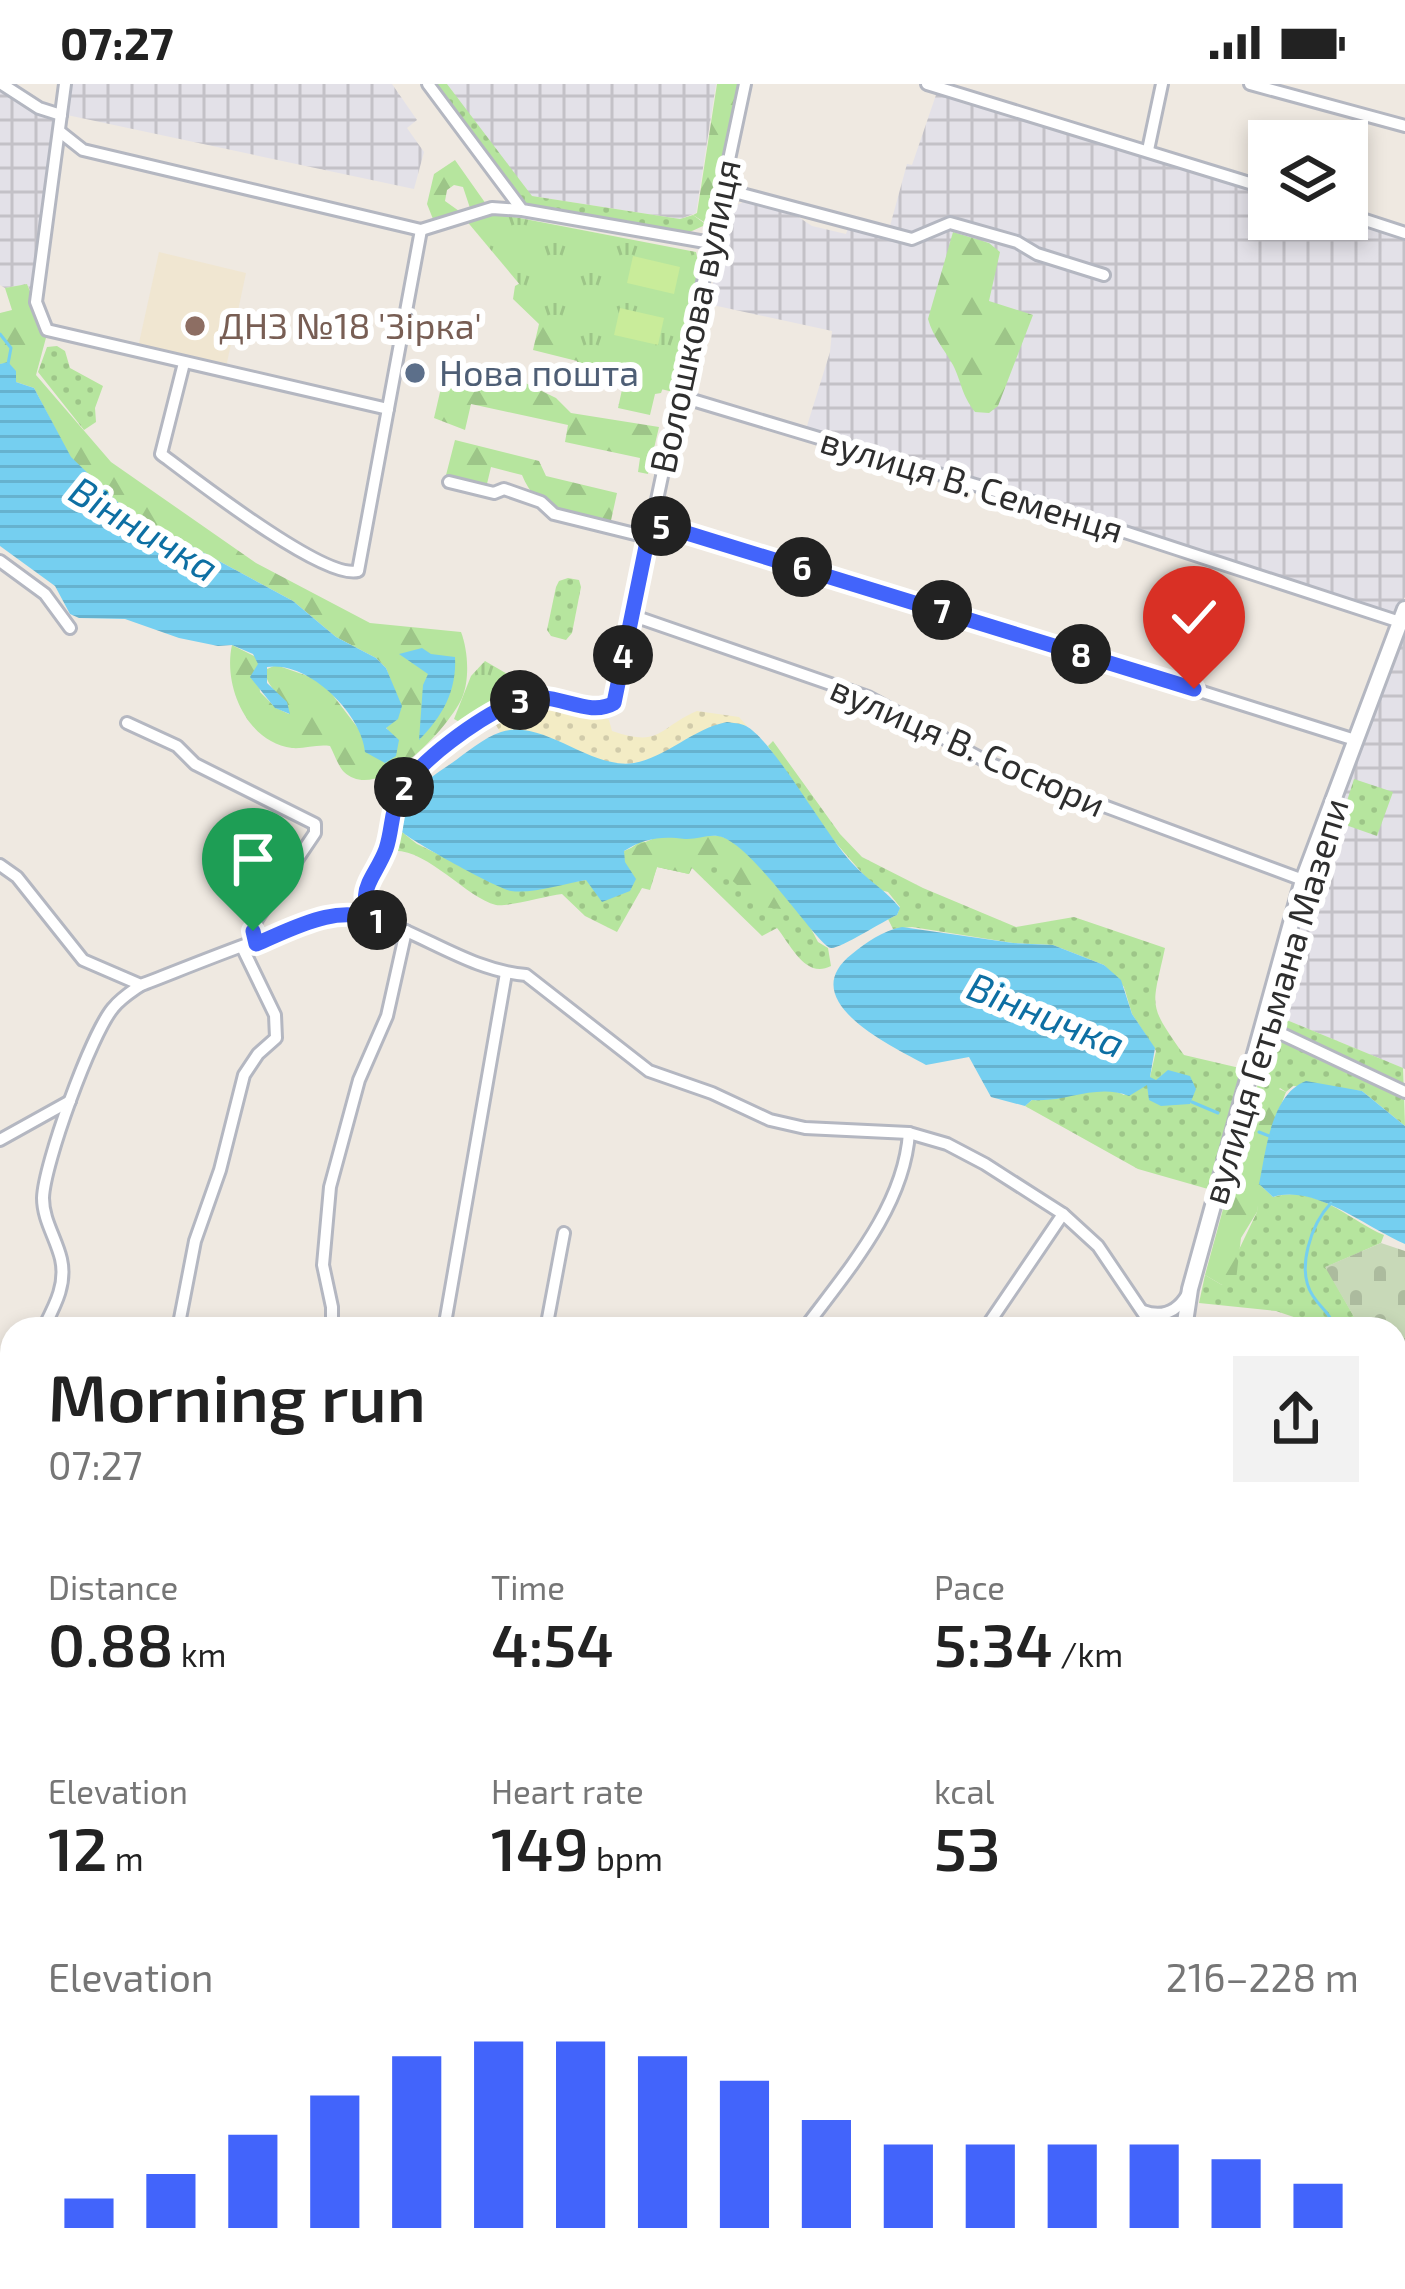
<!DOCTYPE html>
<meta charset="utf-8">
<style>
:root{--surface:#fff;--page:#f2f2f2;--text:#222;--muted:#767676;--accent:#4264fb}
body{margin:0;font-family:"Exo 2",sans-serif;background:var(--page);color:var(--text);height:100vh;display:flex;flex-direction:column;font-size:45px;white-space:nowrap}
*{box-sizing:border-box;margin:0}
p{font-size:39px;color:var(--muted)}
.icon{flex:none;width:66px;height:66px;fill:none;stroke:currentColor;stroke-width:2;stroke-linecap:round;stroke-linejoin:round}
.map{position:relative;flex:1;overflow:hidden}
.sheet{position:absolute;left:0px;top:1233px;width:1407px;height:972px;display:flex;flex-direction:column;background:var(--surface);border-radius:36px 36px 0 0;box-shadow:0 6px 18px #0003}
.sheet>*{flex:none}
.fabs{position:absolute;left:1248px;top:36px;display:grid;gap:24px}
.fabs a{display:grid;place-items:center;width:120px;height:120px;border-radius:0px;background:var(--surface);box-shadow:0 6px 18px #0003;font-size:60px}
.pin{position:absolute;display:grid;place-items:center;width:102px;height:102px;color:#fff;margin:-123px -51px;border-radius:50% 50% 50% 0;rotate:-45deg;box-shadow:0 0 12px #0007}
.pin .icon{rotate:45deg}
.km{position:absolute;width:60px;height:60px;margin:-30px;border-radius:50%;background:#222;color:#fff;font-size:33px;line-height:60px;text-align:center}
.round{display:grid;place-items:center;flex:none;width:126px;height:126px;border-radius:0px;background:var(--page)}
.headline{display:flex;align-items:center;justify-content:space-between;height:204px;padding:0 48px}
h1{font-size:66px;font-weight:600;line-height:90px}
.stats{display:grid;grid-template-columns:repeat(3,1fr);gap:18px;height:204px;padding:12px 48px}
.stats div{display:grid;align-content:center}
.stats b{font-size:60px;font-weight:600}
.stats small{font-size:33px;font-weight:400}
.stats p{font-size:33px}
.chart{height:336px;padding:24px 48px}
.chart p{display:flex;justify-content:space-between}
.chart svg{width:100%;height:216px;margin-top:12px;stroke:var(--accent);stroke-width:6}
.status{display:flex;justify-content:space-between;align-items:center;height:84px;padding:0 60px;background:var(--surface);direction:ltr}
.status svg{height:33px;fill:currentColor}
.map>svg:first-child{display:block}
.industrial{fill:url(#industrial-grid)}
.education{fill:#f0e6d1}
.grass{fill:url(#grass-dots)}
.forest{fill:url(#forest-firs)}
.sand{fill:url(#sand-dots)}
.cemetery{fill:url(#cemetery-stones)}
.park{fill:url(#park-tufts)}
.pitch{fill:#c9ec9a}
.water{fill:url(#water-rules)}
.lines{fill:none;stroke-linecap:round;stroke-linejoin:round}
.stream{stroke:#75cff0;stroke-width:3}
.minor-casing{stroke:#b4b7c1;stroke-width:16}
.tertiary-casing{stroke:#b4b7c1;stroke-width:20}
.minor{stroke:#fff;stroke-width:10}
.tertiary{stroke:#fff;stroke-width:14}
.route-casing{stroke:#fff;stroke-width:24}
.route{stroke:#4264fb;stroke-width:15}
.education-dot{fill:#8d6e63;stroke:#fff;stroke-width:4.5}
.service-dot{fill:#5c6f8a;stroke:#fff;stroke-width:4.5}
.labels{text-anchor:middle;stroke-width:12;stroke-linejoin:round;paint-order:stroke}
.street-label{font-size:36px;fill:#2e2e2e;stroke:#fff}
.education-label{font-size:36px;fill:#785e54;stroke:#fff;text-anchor:start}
.service-label{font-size:36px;fill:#4e5e75;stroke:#fff;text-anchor:start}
.water-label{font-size:39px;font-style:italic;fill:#0d6fa3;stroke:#fff}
</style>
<div class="status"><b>07:27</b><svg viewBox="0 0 49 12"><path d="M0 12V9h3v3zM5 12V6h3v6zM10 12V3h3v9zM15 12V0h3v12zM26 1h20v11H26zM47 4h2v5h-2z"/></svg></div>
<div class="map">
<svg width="1405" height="2205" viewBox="0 0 1405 2205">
<defs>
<pattern id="industrial-grid" width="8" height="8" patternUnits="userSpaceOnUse" patternTransform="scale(3)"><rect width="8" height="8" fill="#e3e1e8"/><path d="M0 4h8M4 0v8" fill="none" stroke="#c3c1c7"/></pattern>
<pattern id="grass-dots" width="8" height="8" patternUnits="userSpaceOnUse" patternTransform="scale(3)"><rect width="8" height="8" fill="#b6e59e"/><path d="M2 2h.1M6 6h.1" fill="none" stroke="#9dc588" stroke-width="1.8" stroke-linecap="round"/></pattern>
<pattern id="forest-firs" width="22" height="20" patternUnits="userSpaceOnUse" patternTransform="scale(3)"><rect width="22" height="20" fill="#b6e59e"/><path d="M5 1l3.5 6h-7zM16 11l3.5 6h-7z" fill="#9dc588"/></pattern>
<pattern id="sand-dots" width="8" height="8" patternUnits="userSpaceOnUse" patternTransform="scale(3)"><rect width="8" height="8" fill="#f3ecc5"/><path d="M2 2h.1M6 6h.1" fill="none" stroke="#d1cbaa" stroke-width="1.8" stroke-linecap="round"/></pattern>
<pattern id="cemetery-stones" width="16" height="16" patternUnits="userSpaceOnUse" patternTransform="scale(3)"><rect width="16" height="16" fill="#c8d9b8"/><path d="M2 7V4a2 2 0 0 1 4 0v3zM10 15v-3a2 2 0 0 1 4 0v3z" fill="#acbb9e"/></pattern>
<pattern id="park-tufts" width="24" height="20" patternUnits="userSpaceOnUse" patternTransform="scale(3)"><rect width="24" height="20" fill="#b6e59e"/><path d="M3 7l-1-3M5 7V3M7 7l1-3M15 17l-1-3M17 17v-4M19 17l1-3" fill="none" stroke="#9dc588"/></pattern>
<pattern id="water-rules" width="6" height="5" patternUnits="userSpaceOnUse" patternTransform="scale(3)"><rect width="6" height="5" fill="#75cff0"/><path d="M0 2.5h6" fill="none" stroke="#66b2ce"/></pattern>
</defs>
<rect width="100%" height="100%" fill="#efe9e1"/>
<!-- industrial -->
<g class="industrial">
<path d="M0,0L61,31L36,218L27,200L5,204L0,201Z"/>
<path d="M71,0H392L417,36L407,44L424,68L414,105L67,31Z"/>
<path d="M429,0H716L696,129L680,135L532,112L522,126Z"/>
<path d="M937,8L1269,106V135H1347L1405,149V513L1395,532L806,345L830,268L832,247L708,220L730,125L743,118L794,130L812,142L846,150L852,133L890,142L907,80L912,81Z"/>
<path d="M1405,530V985L1277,932L1313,799Z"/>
</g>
<!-- education -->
<path class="education" d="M159,168L246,189L225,288L137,268Z"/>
<!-- grass -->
<g class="grass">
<path d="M429,0H447L532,112L680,135L693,131L704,139L703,142L681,152L522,125Z"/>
<path d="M57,262L65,267L70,284L103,302L95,324L96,338L84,346L38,288L47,263Z"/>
<path d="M568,494L579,496L581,503L572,549L566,556L551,552L547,546L556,503L559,497Z"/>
<path d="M773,657L840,750L862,773L923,804L1016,843L1074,833L1165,864C1152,925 1147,919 1184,971L1244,985L1208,1105L1138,1085L1025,1022L1032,1016C1060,1018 1100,997 1124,1011L1150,993L1156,967L1132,930L1124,903L1104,881L1053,861L1013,859L912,843L893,845L888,835L897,831L900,823L888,808L876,805L822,743L768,662Z"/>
<path d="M1354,695L1393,708L1377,752L1340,739Z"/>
<path d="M393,731L403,732L402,748L417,760L514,807L586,796L641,757L763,788L806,835L818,858L828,864L831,882C806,895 792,863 777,844L762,852L692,784L689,790L657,783L650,806L642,804L617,848L585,832L562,810C545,812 508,823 496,821C464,813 422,758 386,768Z"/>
<path d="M1277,932L1403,984L1405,1042L1362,1007L1293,1002L1286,1008L1280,1004L1257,1034L1261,1045L1258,1054L1240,1063Z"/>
<path d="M1259,1100L1273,1113C1316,1100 1347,1135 1384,1151L1381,1159L1326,1183L1361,1245H1329L1276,1227L1199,1219L1205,1191L1222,1201L1257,1128Z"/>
</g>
<!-- forest -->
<g class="forest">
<path d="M717,0H745L716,131L704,138L693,131L697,129Z"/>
<path d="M455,76L486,120L470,124L463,103L454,101L447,106L445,117L459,127L433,135L427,120L434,90Z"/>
<path d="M953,148L989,159L1000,168L989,217L1033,231L998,322L989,329L975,328C961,310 962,299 953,281C944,265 933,253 928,235Z"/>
<path d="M522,198L664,301L661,309L655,310L650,331L618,324L623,301L575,290L577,277L533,266L539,240L513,215L515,202Z"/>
<path d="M27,200L47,250L36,291L111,378L256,479L370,539L461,548C468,566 470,595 462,614C449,643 379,721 344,688C338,682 334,669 330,662C317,660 305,665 292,664C246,658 223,601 232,561L258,574L260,608L276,624L289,630C285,612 266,605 265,586L276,581L322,597L364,652L390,650L386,643L393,603L386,584L376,574L336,553L293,517L128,428L70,373L34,304L16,298L15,287L8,279L0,280V229L12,226L5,204Z"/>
<path d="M447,278L505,289L556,314L571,329L659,343L648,390L638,388L640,374L565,358L568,341L471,320L465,346L434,334Z"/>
<path d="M455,356L539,377L546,392L617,409L610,441C572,432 538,431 522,391L491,383L486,404L445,395Z"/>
<path d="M662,751C671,751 714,751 720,752C745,759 768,793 785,812L781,825L762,823L710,777L691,783L689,790L657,783L651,801C635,794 625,785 624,767Z"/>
<path d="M1274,1003L1286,1008L1269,1053L1257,1128L1241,1154L1236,1196L1222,1201L1205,1191L1240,1063L1258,1053L1261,1010Z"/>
<path d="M1395,1405L1405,1434V1559L1395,1561L1400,1519L1395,1486Z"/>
</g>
<!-- sand -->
<path class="sand" d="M532,616L595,628L609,636L612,647C662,664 657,644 697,627L739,633L747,642C705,632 675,672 634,679C591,686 550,643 500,648L496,641Z"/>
<!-- cemetery -->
<path class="cemetery" d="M1381,1159L1405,1167V1358L1395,1328V1245H1361L1325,1183Z"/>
<!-- park -->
<g class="park">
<path d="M489,128L696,168L700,187L673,308L621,295L577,269L465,135Z"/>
<path d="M485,577L509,591L512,606L463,640L454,635L471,592Z"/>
</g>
<!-- pitch -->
<g class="pitch">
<path d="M633,172L680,183L674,210L627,199Z"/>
<path d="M620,224L664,234L658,261L614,251Z"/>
</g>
<!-- water -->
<g class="water">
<path d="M8,278L16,287V298L34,304L71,373L128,428L293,517L336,553L376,574L386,584L402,622L398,635L386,644L399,656L396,672L385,679L365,668C362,630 308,576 267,583V599L287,618L290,630L275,624L250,593L258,580L253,570L232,561L218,562L179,554L125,535L79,534L70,530L55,502L0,462V280Z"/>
<path d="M422,564L431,570L455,573C457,607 442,633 419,656L423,601L428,590L399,570Z"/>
<path d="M727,638C733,639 740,639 746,642C773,656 825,750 852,779C868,797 886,806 900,824L897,831C883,837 840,865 831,864C818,862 756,765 722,753C709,749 697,756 685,755C661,752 645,754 624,767L625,778L636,795L630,807L602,818L586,796C563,800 533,810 511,807C496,804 415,759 402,748C405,715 419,701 446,683C463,672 482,654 501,648C543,634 590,686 634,679C665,674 694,644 727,638Z"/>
<path d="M902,843L1013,859L1053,861L1104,881L1121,896L1132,930L1155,964L1150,993L1156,996L1168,986L1190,992L1196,1005L1190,1020L1161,1022L1149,1016L1147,1001L1129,1012C1095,999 1067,1019 1032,1016L1025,1022L991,1013L969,973L926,981C894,963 792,917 852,870C867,858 882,847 902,843Z"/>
<path d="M1306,997L1362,1007L1405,1042V1160C1365,1143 1315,1100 1273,1113L1259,1100C1266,1067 1271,1010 1306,997Z"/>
<path d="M1405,1572V1856L1404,1871L1395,1879V1574Z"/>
</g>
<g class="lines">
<!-- stream -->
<g class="stream">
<path d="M0,250L11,264L8,280"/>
<path d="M1192,1018L1218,1029"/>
<path d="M1259,1048L1272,1053"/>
<path d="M1331,1119C1312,1139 1295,1185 1313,1212C1322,1226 1329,1227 1335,1245"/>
<path d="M0,1884L12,1899"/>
<path d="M278,2193L290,2205"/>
<path d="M1252,2205L1256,2193"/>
</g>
<defs>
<g id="minor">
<path d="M2,0L39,24L61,31"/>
<path d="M65,0L36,218L47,246L388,325"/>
<path d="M428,0L522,126L711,159"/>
<path d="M927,0L1269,105"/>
<path d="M1250,0L1405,42"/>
<path d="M59,47L83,66L421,146L358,487C325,497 193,394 161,370L184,279"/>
<path d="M1148,66L1162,0"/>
<path d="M723,105L912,155L950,139L1017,158L1037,170L1104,191"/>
<path d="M1347,130L1405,149"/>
<path d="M421,146L492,124L522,126"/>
<path d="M679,312L1042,421L1400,538"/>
<path d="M449,398L494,409L504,405L541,418L554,430L647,453"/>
<path d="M651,438L872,504L1355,656"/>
<path d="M0,477L45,510L70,544"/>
<path d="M631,531L868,613L991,680L1303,796"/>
<path d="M127,639L177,662L195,680L315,740V749L257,835L252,847L256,860"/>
<path d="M0,781L17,793L83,876L141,901C182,886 329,823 361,831C419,845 466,886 526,891L649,987L712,1009L770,1036L805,1044L909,1049L947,1060L985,1080L1063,1130L1098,1162L1154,1245"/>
<path d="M376,836C353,811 371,797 383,771C393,752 390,728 400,709C419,676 482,632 516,617C551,602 587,636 614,619L745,0"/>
<path d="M1265,942L1405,1008"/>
<path d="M0,1056L70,1017"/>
<path d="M1143,1227C1162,1234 1177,1228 1187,1211"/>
<path d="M43,1245C54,1223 67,1201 61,1175C56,1154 43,1136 43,1114C44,1080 91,950 113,924C121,914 131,908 141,901"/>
<path d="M178,1245L195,1157L220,1086L244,991L258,970L276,954L275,931L243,865"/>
<path d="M332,1245V1223L323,1181L330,1103L359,996L387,932L406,847"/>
<path d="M444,1245L506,889"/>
<path d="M546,1245L564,1149"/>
<path d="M804,1245C847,1187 904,1123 909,1049"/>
<path d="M985,1245L1063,1130"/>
<path d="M0,1322L12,1302"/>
<path d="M1395,1567L1405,1565"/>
<path d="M0,1799L12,1812"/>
<path d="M0,1942L12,1932"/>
<path d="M0,1977L12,1991"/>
<path d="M0,2133L12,2147"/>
<path d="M52,2193L62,2205"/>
<path d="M182,2193L192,2205"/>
<path d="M343,2193L352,2205"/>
<path d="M33,2205L48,2193"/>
<path d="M1142,2205L1143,2193"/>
</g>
<g id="tertiary">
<path d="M1184,1245L1190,1205L1303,796L1405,525"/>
<path d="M0,1646L12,1655"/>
<path d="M517,2193L526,2205"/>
<path d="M986,2205L993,2193"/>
</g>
</defs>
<!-- minor casing -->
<use href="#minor" class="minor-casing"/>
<!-- tertiary casing -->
<use href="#tertiary" class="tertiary-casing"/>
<!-- minor -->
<use href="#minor" class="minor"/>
<!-- tertiary -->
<use href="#tertiary" class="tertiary"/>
</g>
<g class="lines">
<defs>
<path id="route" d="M253,847L256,860C294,844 339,818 379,838C350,810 375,795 386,765C392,748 391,728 399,711C417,677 480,633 515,618C551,601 585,636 614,619L651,438L1194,605"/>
</defs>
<!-- route casing -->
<use href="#route" class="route-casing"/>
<!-- route -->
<use href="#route" class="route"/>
</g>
<!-- markers -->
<circle class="education-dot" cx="195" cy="242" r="12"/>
<circle class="service-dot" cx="415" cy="289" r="12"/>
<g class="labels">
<!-- street labels -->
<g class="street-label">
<text transform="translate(695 232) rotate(-78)" y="13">Волошкова вулиця</text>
<text transform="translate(972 401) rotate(17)" y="13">вулиця В. Семенця</text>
<text transform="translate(968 662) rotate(24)" y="13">вулиця В. Сосюри</text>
<text transform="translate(1275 917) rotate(-73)" y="13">вулиця Гетьмана Мазепи</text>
</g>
<!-- education labels -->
<g class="education-label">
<text x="219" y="255">ДНЗ №18 'Зірка'</text>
</g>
<!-- service labels -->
<g class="service-label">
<text x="439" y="302">Нова пошта</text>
</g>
<!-- water labels -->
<g class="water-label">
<text transform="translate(144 445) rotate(31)" y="14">Вінничка</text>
<text transform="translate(1046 931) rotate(22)" y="14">Вінничка</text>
</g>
</g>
</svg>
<div class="fabs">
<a><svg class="icon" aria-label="layers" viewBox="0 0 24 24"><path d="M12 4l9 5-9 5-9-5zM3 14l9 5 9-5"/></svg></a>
</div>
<div class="pin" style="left:253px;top:847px;background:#1e9e55"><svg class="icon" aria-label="arrive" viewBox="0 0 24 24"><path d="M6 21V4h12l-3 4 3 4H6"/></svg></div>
<div class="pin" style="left:1194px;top:605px;background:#d93025"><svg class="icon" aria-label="check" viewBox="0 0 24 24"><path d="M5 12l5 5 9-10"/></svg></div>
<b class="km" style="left:377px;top:836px">1</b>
<b class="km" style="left:404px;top:703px">2</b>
<b class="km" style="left:520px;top:616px">3</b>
<b class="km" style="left:623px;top:571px">4</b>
<b class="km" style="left:661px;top:442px">5</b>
<b class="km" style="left:802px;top:483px">6</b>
<b class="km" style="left:942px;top:526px">7</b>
<b class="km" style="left:1081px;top:570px">8</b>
<section class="sheet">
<div class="headline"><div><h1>Morning run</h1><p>07:27</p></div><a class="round"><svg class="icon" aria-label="share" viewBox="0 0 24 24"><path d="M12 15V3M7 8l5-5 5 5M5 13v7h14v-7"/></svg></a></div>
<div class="stats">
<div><p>Distance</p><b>0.88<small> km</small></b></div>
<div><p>Time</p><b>4:54</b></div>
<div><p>Pace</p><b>5:34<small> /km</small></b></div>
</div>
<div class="stats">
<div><p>Elevation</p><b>12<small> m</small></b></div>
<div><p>Heart rate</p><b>149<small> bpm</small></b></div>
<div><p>kcal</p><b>53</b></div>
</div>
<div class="chart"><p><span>Elevation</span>216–228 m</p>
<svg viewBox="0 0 160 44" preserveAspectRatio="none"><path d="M5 44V38M15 44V33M25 44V25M35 44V17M45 44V9M55 44V6M65 44V6M75 44V9M85 44V14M95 44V22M105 44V27M115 44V27M125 44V27M135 44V27M145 44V30M155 44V35"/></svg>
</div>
</section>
</div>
